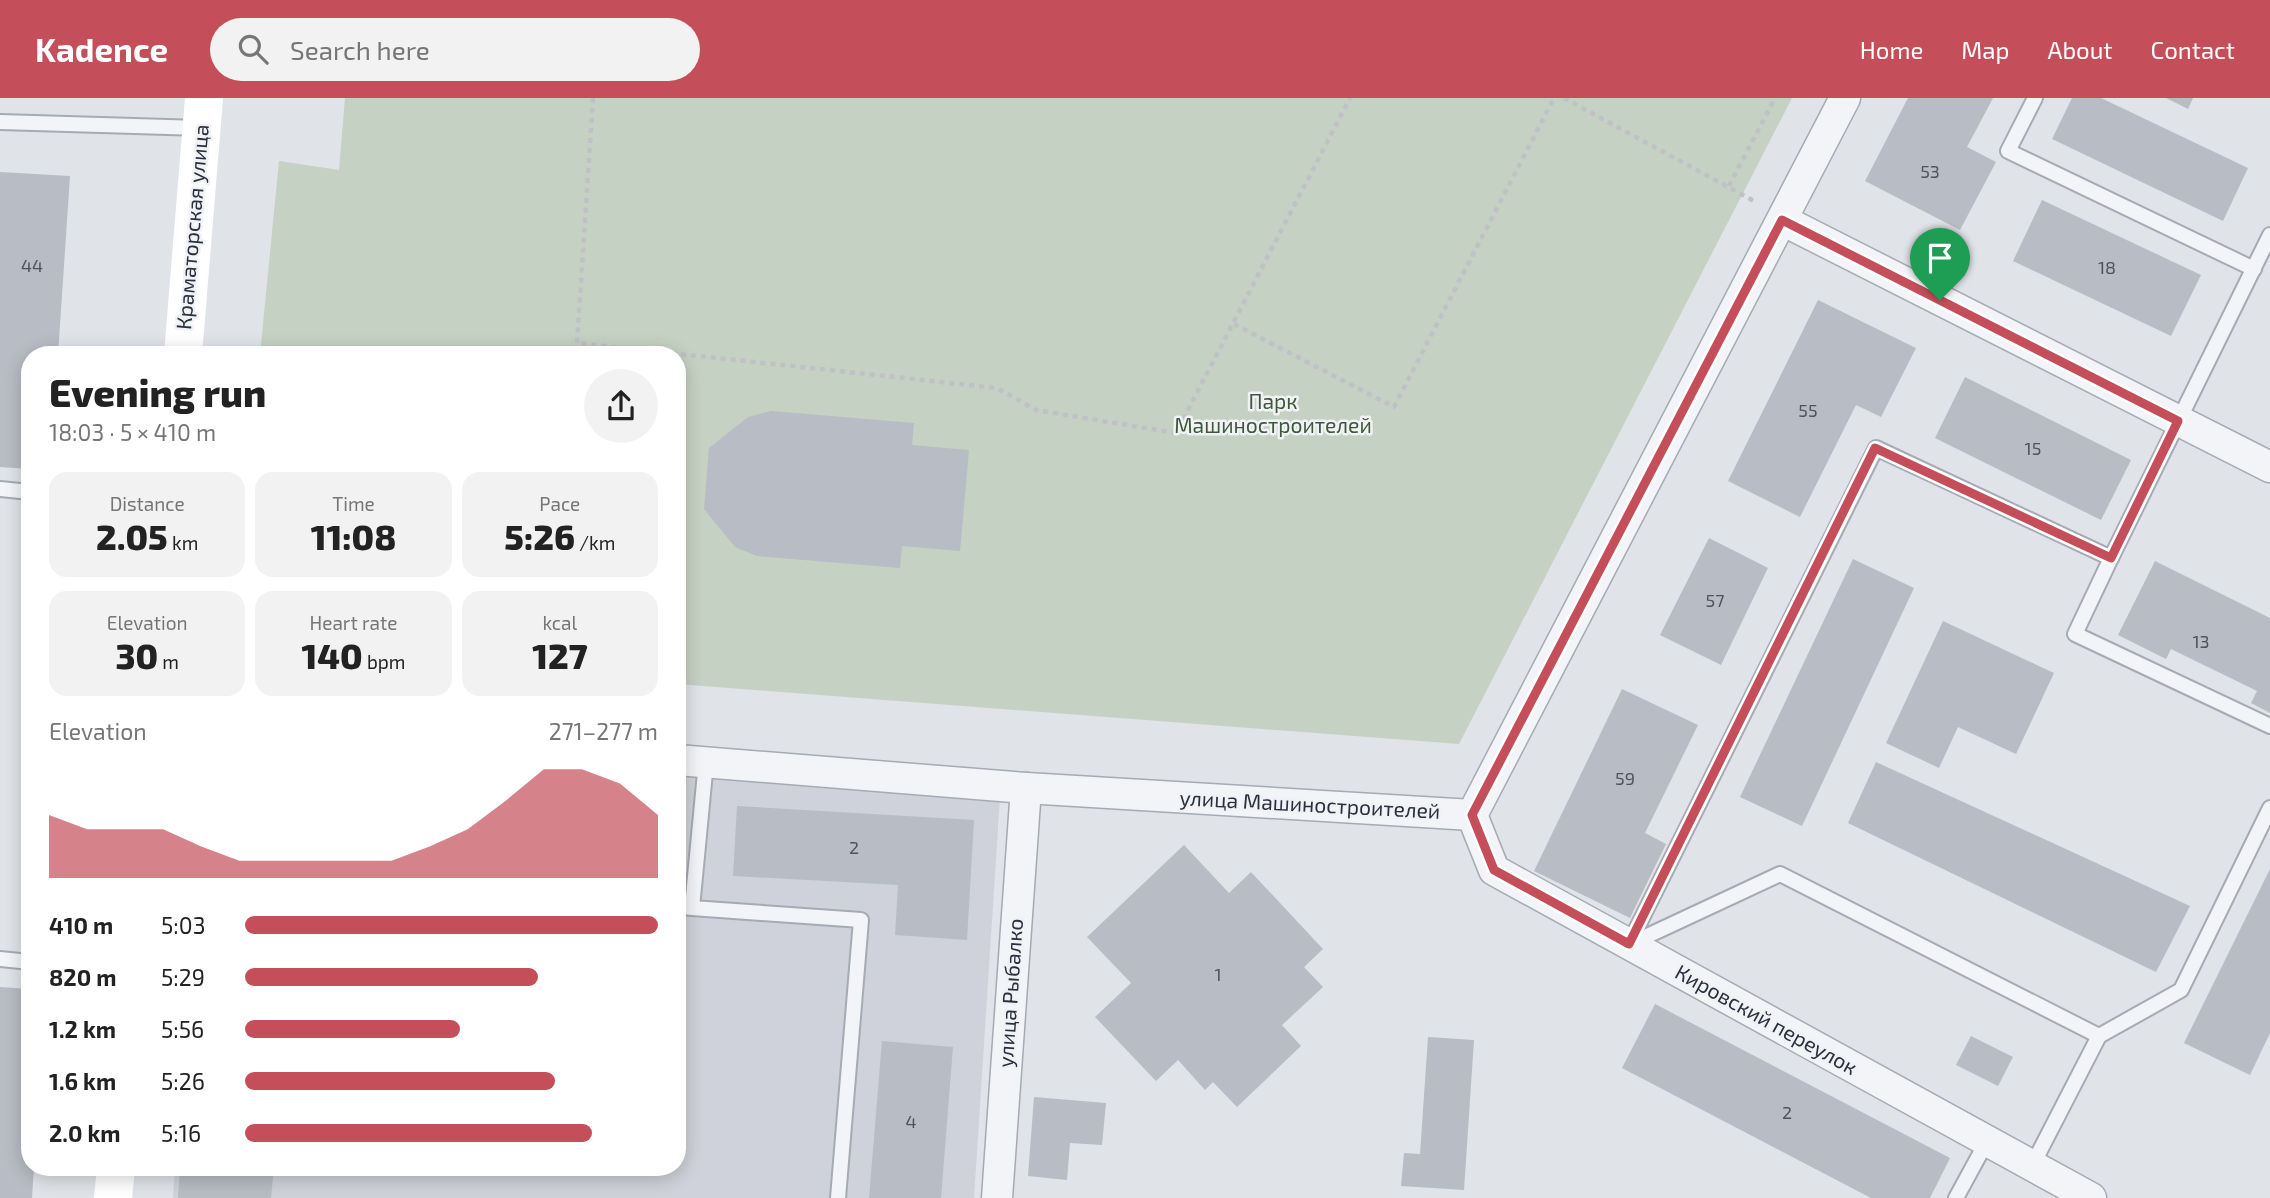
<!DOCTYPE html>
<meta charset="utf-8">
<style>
:root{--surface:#fff;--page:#f2f2f2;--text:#222;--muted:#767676;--accent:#c44e59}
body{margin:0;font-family:"Exo 2",sans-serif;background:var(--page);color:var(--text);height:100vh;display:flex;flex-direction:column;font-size:26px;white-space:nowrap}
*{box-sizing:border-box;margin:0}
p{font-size:23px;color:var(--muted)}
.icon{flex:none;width:38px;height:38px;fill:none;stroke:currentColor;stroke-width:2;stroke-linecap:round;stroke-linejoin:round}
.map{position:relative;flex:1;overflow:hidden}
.details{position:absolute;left:21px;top:248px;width:665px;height:830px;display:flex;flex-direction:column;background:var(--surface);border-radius:28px;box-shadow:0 4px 18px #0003}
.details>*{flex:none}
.pin{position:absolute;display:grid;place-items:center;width:60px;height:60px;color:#fff;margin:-72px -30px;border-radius:50% 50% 50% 0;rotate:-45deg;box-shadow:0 0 7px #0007}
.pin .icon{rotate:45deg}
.round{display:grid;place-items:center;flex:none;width:74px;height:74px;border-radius:37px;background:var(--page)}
.headline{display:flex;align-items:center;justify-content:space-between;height:119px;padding:0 28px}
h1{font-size:38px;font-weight:800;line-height:52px}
.metrics{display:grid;grid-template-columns:repeat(3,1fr);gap:10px;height:119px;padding:7px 28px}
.metrics div{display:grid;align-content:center;border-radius:18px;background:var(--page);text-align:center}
.metrics b{font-size:35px;font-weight:800}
.metrics small{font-size:19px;font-weight:400}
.metrics p{font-size:19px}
.chart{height:196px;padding:14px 28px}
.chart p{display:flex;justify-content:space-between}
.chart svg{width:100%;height:126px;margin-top:7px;fill:var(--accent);opacity:.7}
ul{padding:0 28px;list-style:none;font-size:23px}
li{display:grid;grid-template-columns:112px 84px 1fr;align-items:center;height:52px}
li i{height:18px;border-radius:9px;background:var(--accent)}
header{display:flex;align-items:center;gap:42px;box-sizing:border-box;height:98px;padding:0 35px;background:var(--accent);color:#fff}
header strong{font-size:33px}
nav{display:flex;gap:38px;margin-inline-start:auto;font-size:24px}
.search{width:490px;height:63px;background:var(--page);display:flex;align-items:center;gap:18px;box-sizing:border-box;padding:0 24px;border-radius:38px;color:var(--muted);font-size:26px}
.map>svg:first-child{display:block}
.built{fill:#cfd2da}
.green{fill:#c5d1c2}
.building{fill:#b8bcc4}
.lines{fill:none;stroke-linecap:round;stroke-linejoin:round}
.service-casing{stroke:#a6aab2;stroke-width:18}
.minor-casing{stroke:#a6aab2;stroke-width:33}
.path{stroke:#bfc1c7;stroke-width:4.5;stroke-dasharray:5 5;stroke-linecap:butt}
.service{stroke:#f3f4f7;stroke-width:14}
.minor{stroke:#f3f4f7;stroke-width:30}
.secondary{stroke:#fff;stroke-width:38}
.route-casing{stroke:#fff;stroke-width:14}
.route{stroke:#c44e59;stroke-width:9}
.labels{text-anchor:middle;stroke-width:5;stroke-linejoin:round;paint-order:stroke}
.number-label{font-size:18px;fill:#4e5360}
.street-label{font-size:21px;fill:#2a303e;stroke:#f0f2f6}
.park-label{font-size:21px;fill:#3d5938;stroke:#f0f2f6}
</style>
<header>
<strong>Kadence</strong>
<div class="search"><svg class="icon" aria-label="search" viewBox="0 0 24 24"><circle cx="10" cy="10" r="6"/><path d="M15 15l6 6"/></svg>Search here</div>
<nav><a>Home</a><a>Map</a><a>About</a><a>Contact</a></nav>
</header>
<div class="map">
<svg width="2270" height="1100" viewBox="0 0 2270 1100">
<rect width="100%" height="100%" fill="#e0e3e8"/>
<!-- built -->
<path class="built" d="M677,675L1000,699L974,1100H173L175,1069H677Z"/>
<!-- green -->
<path class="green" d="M345,0H1792L1459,646L677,586V257H260L279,63L339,72Z"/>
<!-- building -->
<g class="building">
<path d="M1908,0H1993L1967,49L1996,64L1960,132L1865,83Z"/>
<path d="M2072,0H2101L2248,70L2223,123L2052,41Z"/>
<path d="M2166,0H2193L2188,11Z"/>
<path d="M0,74L70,78L58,257H30V371L0,369Z"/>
<path d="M2042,102L2201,177L2171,238L2013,163Z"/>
<path d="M1818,202L1916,250L1881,319L1856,307L1800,419L1728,383Z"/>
<path d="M1965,279L2131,362L2101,422L1935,340Z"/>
<path d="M771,313L914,325L912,347L969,352L960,453L902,448L900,470L757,458L735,449L704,411L709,350L748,319Z"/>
<path d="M1709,440L1768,470L1721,567L1660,537Z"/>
<path d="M1853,461L1914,490L1802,728L1740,699Z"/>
<path d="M2155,463L2270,520V615L2251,605L2257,593L2171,551L2166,561L2118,537Z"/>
<path d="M1943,523L2054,575L2016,656L1958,629L1939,670L1886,645Z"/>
<path d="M1622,591L1698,627L1645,735L1666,746L1630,820L1534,773Z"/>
<path d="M1876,664L2190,808L2156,874L1848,725Z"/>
<path d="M737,708L974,722L967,842L895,837L898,787L733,778Z"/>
<path d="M1184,747L1229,795L1251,774L1323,851L1304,869L1323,889L1282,927L1301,948L1237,1009L1213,984L1205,992L1178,962L1156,983L1095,919L1131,885L1087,839Z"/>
<path d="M2270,771V935L2250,977L2184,945Z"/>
<path d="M0,889L30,891V1069H34L32,1100H0Z"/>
<path d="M1655,906L1950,1060L1930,1100H1871L1622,970Z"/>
<path d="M1971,938L2013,959L1998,988L1956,967Z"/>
<path d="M1428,939L1474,942L1464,1092L1401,1088L1404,1055L1420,1056Z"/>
<path d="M882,943L953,949L941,1100H869Z"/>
<path d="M1034,999L1106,1005L1102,1047L1070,1045L1067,1082L1028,1078Z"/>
<path d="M180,1069H274L271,1100H178Z"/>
</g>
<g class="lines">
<defs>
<g id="service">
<path d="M2035,0L2008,53L2254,171"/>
<path d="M0,24L201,30"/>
<path d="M0,391L30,394"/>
<path d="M2111,460L2075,536L2270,628"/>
<path d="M706,664L692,810L861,822L838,1100"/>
<path d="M677,808L692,810"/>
<path d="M1629,846L1876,350L2111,460L2270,137"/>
<path d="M1630,846L1780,776L2099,938"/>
<path d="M0,861L30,864"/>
<path d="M2032,1068L2099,938L2181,892L2270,710"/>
<path d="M1956,1100L1987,1043"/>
</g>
<g id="minor">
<path d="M1782,122L2270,369"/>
<path d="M677,662L1026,690L1472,717L1845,0"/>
<path d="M1472,717L1494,772L2091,1100"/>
<path d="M997,1100L1026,690"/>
</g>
</defs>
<!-- service casing -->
<use href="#service" class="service-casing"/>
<!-- minor casing -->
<use href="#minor" class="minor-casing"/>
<!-- path -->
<g class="path">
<path d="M593,0L577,245L997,290L1036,312L1176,335L1350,0"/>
<path d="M1564,0L1754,103"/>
<path d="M1729,88L1775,0"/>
<path d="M1234,226L1394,309L1554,0"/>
</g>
<!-- service -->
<use href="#service" class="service"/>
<!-- minor -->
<use href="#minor" class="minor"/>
<!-- secondary -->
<g class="secondary">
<path d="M183,257L204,0"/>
<path d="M113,1100L116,1069"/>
</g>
</g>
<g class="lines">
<defs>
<path id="route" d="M1782,122L2178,323L2111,460L1875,350L1629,846L1494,772L1472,717Z"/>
</defs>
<!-- route casing -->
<use href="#route" class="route-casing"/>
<!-- route -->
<use href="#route" class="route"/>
</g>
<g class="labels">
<!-- number labels -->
<g class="number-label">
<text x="1930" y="80">53</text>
<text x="32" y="174">44</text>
<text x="2107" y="176">18</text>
<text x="1808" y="319">55</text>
<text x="2033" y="357">15</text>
<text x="1715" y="509">57</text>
<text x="2201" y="550">13</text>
<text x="1625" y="687">59</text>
<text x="854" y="756">2</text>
<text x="1218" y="883">1</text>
<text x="1787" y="1021">2</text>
<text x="911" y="1030">4</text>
</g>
<!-- street labels -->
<g class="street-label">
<text transform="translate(193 129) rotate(-85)" y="7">Краматорская улица</text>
<text transform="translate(1310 707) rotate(3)" y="7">улица Машиностроителей</text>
<text transform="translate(1011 895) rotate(-86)" y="7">улица Рыбалко</text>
<text transform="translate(1766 922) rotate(29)" y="7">Кировский переулок</text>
</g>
<!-- park labels -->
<g class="park-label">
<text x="1273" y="311">Парк<tspan x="1273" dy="24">Машиностроителей</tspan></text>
</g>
</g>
</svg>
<div class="pin" style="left:1940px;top:202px;background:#1e9e55"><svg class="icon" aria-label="arrive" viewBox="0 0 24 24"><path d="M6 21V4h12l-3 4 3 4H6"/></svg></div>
<section class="details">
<div class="headline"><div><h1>Evening run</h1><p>18:03 · 5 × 410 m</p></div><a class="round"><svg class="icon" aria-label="share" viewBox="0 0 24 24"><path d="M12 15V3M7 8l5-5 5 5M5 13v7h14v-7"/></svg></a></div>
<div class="metrics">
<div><p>Distance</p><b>2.05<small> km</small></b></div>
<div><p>Time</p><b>11:08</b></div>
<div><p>Pace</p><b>5:26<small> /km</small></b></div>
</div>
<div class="metrics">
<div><p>Elevation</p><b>30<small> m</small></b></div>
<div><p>Heart rate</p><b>140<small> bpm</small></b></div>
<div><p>kcal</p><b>127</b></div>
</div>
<div class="chart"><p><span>Elevation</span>271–277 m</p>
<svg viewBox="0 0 160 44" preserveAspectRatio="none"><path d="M0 44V22L10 27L20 27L30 27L40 33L50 38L60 38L70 38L80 38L90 38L100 33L110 27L120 17L130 6L140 6L150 11L160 22V44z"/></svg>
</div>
<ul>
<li><b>410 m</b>5:03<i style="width:100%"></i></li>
<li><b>820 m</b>5:29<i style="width:71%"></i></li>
<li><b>1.2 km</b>5:56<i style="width:52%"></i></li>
<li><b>1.6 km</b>5:26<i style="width:75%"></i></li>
<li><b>2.0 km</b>5:16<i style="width:84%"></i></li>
</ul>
</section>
</div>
